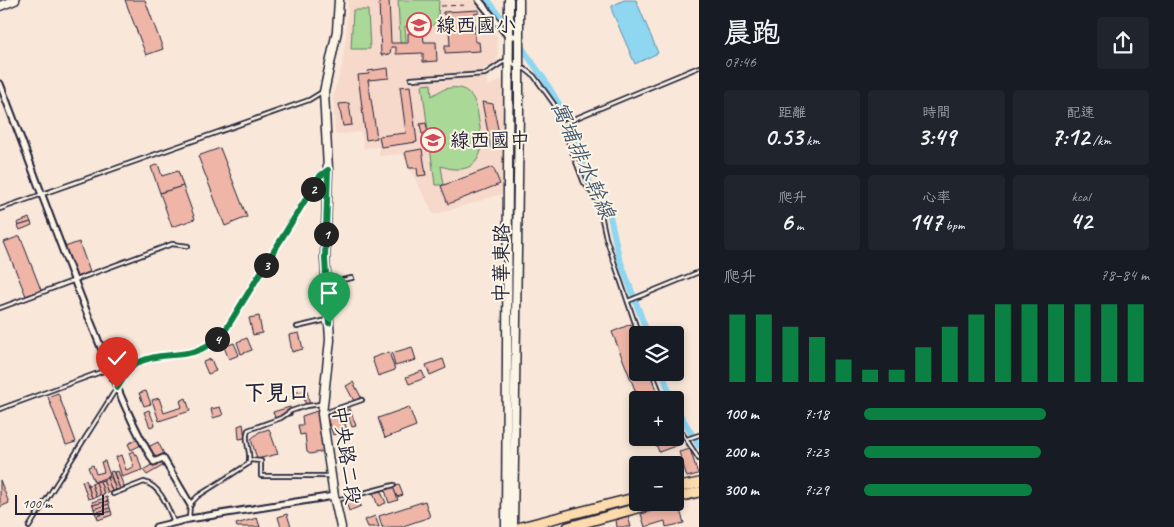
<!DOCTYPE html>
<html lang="zh-TW">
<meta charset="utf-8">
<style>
:root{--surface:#171b24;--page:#20242c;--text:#f1f3f6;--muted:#9ea1a6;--accent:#0b8043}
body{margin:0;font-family:Caveat,"LXGW WenKai TC",sans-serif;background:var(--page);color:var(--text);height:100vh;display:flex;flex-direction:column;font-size:19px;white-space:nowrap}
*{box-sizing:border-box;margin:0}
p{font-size:16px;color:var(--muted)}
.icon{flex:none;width:28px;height:28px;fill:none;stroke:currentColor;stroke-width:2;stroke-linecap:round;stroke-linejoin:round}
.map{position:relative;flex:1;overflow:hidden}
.sheet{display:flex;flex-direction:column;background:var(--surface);width:475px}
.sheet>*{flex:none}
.controls{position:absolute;left:629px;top:326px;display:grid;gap:10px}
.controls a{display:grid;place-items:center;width:55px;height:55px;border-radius:5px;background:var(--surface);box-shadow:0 2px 8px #0003;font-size:25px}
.scale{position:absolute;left:15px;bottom:12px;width:89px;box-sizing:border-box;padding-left:5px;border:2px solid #22223b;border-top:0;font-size:14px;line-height:18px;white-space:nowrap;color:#22223b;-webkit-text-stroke:4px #fcf5e5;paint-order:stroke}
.pin{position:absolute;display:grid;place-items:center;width:42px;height:42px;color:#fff;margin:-51px -21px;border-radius:50% 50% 50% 0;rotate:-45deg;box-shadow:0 0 5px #0007}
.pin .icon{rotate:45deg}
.km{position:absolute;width:25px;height:25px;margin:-12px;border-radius:50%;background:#222;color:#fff;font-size:14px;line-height:25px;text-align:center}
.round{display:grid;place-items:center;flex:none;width:52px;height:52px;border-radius:5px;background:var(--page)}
.overview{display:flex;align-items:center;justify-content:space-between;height:85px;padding:0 25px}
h1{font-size:28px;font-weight:600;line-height:38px}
.stats{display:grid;grid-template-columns:repeat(3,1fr);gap:8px;height:85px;padding:5px 25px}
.stats div{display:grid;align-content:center;border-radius:5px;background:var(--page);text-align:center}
.stats b{font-size:25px;font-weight:600}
.stats small{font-size:14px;font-weight:400}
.stats p{font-size:14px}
.chart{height:140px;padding:10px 25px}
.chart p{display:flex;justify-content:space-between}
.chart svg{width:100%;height:90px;margin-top:5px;stroke:var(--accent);stroke-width:6}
ul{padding:0 25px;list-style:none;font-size:16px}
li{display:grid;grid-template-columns:80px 60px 1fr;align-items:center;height:38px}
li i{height:12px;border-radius:6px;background:var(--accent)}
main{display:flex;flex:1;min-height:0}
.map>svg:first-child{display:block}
.built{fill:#f6d9ca}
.green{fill:#a9d897;stroke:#667d69}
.water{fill:#8fd6f1;stroke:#638ea8}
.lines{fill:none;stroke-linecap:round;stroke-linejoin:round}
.canal{stroke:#8fd6f1;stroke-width:6}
.building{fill:#efb6a7;stroke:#22223b}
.lane-casing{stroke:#22223b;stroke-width:6}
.street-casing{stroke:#22223b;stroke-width:9}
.secondary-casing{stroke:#22223b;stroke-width:11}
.primary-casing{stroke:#22223b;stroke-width:12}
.path{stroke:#22223b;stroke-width:1;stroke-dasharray:5 4;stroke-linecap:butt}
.lane{stroke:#fcf5e5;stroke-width:2.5}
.street{stroke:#fcf5e5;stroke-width:5}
.secondary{stroke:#fcf5e5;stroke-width:8}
.primary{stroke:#fddbac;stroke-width:9}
.route-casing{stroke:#fff;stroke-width:10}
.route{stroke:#0b8043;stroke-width:6}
.labels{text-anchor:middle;stroke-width:4;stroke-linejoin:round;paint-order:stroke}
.poi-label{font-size:20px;fill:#22223b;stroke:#fcf5e5;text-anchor:start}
.street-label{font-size:20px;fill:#22223b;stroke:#fcf5e5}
.water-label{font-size:21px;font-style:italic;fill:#435872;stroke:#fcf5e5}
.quarter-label{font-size:22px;font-weight:bold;fill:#22223b;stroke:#fcf5e5}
</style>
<main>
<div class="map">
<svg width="699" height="527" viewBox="0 0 699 527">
<rect width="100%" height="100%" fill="#f9e8d9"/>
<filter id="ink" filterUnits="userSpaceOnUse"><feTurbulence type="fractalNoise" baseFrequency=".02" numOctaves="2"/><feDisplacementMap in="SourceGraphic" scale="10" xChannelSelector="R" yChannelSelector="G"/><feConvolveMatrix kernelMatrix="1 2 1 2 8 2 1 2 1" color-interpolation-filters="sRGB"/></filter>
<g filter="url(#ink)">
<!-- built -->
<path class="built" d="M348,0H473L497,37L498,63L497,68H484L488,87L504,78L502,194L434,215L402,154L379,156V147L364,148L361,132L335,135L333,96L341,71L346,37Z"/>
<!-- green -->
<g class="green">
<path d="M398,0H439L438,19C428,33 419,34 405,26L406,42H400Z"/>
<path d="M353,10H368L370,49H351Z"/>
<path d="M431,84L432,96C445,86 465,82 474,100C478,108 478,118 480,127C480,135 482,143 481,150C477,171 457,172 441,166L444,185H435L422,85Z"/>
</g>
<!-- water -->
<path class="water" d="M624,0H636L658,53L635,64L612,11V6Z"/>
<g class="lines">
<!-- canal -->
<g class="canal">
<path d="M488,0L510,29"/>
<path d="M518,42L544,79L562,109L590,183L608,207L619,257L648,335"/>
<path d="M662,372L672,400"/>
<path d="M675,406L699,446"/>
</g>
</g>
<!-- building -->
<g class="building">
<path d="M125,0H145L163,49L146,55Z"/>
<path d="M379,0H389L391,43H408V33H423L424,42H436L437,61L423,62V53L396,54V47H391L390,54L381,55Z"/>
<path d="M479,10V13L474,14L475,42H479L480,51L445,53V45H450L448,15L443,14V12Z"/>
<path d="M388,68L389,78L368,80L377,138L366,140L358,75L369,74L368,71Z"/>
<path d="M410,86L417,142L381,147L379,136L406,133L400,87Z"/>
<path d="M482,102L493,104L501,144L491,148Z"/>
<path d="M349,103L352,125L343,126L339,104Z"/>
<path d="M426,123L428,133L422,134L420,124Z"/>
<path d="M220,148L247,217L225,226L198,156Z"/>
<path d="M422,149L426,175L418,176L417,168H409L405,152Z"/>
<path d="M158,164L162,176L178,171L183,186L160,193L151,167Z"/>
<path d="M493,167L500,184L448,204L441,186Z"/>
<path d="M183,186L195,219L172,227L160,193Z"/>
<path d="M29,218L31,222L18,226L17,223Z"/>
<path d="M31,222L32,225L20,230L18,226Z"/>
<path d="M20,236L41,290L26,296L4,242Z"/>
<path d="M79,242L90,272L76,277L65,247Z"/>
<path d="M259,316L262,333L253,335L249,318Z"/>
<path d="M631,324L638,341V372H650L661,400H639L612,332Z"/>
<path d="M299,333L303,349L292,352L289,335Z"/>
<path d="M247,338L252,350L241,354L237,342Z"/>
<path d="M234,343L239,355L229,359L224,347Z"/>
<path d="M412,347L416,360L395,366L392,353Z"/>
<path d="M389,352L395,370L378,376L372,358Z"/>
<path d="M211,359L216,371L208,374L203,362Z"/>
<path d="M443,359L446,368L430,375L426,365Z"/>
<path d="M422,371L425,378L409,384L406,377Z"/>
<path d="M353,382L361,397L354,401L346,386Z"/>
<path d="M307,390L310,407L306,408L304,396L295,399L293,393Z"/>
<path d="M146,391L151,404L144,406L139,393Z"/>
<path d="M58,393L76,442L66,445L48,397Z"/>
<path d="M159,398L164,413L182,407L180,401L186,398L190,411L159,421L152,400Z"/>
<path d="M220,407L223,415L213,418L211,409Z"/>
<path d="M290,407L292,415L276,420L273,412Z"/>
<path d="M409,407L416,426L385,438L378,418Z"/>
<path d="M350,409L356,426L352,427L346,410Z"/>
<path d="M149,410L155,425L150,427L144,412Z"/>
<path d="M317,411L320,414L325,451L310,454L307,452L305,434L300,435L298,425H303L302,416Z"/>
<path d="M341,411L347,430L333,435L326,415Z"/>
<path d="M243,424L245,438L239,439L238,426Z"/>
<path d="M269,429L278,454L257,459L251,439L259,432Z"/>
<path d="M675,436L678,445L659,452L654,438H675Z"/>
<path d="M139,438L143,444L131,450L128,444Z"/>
<path d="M158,442L164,454L155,459L148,447Z"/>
<path d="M690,449L698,474L687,477L679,452Z"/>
<path d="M133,451L135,455L137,454L142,470L122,477L116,457L121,455L126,470L134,467L129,453Z"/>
<path d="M163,458L166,464L147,475L143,470Z"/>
<path d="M105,461L110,476L94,482L88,467L93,465L96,474L104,472L101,462Z"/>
<path d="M113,471L120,489L116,490L110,472Z"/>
<path d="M118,471L124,487L120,489L114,472Z"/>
<path d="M111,477L116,490L112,491L107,478Z"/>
<path d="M107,478L112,491L108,493L103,480Z"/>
<path d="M0,480L9,503L0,507Z"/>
<path d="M86,480L92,498L88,499L82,481Z"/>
<path d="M103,480L108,493L104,494L100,481Z"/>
<path d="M100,481L104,494L100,495L96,482Z"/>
<path d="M96,482L100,495L96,497L92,484Z"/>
<path d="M92,484L96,497L92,498L88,485Z"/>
<path d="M399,485L403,495L397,497L393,487Z"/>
<path d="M393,487L398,500L389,503L385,490Z"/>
<path d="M380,490L386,503L378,506L373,493Z"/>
<path d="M107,497L108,501L93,505L92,502Z"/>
<path d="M358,498L361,506L349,511L346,502Z"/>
<path d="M108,501L109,504L94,509L93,505Z"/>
<path d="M425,501L430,517L400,527H382L379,516Z"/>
<path d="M109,504L110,508L95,513L94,509Z"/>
<path d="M678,504L684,523L666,527L665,521L645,527L641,514Z"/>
<path d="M110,508L111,511L97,516L95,513Z"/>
<path d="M111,511L112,515L98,520L97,516Z"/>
<path d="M287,514L291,527H281L278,517Z"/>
<path d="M375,516L379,527H368L365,520Z"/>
<path d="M628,516L631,527H617L616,520Z"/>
<path d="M257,518L260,527H237L236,524Z"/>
</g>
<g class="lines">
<defs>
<g id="lane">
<path d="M510,61L519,68L525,69L534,76L554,104L584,183L592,193L599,205L606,238L639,335"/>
<path d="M411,79L485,74L506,60"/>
<path d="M562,124L699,67"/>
<path d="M0,209L309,100L322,92"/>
<path d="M327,283L352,278"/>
<path d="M628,301L699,272"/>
<path d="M0,308L172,244L188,246"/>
<path d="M297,327L327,320"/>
<path d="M652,372L663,400"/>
<path d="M0,409L109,369"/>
<path d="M324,413L362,400"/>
<path d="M675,422L699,459"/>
<path d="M687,439L699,435"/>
<path d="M250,460L261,461V476H329"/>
<path d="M113,494L144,482C161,486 168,508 174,522"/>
<path d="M337,500L394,485"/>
<path d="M189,519L190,504L198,496L248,464C253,453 243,442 248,430L281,418L291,411L306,406L321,404"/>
<path d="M29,527L128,370C147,352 173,358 196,351C207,347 214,341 223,334L320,175L325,172"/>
</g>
<g id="street">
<path d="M479,0L508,36H519"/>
<path d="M0,84C32,166 61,249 94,330C112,375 129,421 154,462L163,458L190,504"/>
<path d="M156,527L189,519L334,496"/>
</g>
<g id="secondary">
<path d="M339,0L337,31L324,92L328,169L325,259L330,340L322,414L334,496L341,527"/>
<path d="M0,6L15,0"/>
<path d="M506,527L509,0"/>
<path d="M513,527L519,112V0"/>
</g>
<g id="primary">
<path d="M675,488L699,483"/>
<path d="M675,498L699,492"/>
<path d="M521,527L638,497"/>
<path d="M568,527L660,502"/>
</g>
</defs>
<!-- lane casing -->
<use href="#lane" class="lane-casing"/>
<!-- street casing -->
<use href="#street" class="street-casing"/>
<!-- secondary casing -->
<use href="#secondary" class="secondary-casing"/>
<!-- primary casing -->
<use href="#primary" class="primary-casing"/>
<!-- path -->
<path class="path" d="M441,6L469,5"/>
<!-- lane -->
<use href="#lane" class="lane"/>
<!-- street -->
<use href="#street" class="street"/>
<!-- secondary -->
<use href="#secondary" class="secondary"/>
<!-- primary -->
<use href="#primary" class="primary"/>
</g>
</g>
<g class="lines" filter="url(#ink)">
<defs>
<path id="route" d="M117,388C122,381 126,371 133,366C150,353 174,357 193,352C205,349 214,341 223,334L320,176L328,170L325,259L329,323"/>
</defs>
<!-- route casing -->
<use href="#route" class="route-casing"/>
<!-- route -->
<use href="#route" class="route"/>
</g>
<!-- icons -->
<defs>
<symbol id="school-ring" viewBox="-11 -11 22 22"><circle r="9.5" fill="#fcf5e5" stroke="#d1495b" stroke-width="1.5"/><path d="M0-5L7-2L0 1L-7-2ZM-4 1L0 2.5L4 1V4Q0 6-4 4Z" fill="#d1495b"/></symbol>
</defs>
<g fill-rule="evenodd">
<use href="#school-ring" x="405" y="11" width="28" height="28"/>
<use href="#school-ring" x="419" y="126" width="28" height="28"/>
</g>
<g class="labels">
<!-- poi labels -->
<g class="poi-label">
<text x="436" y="32">線西國小</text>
<text x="450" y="147">線西國中</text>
</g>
<!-- street labels -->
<g class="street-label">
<text transform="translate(501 263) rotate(-89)" y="7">中華東路</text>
<text transform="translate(347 455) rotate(82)" y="7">中央路二段</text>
</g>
<!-- water labels -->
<g class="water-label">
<text transform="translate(583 160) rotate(66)" y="7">寓埔排水幹線</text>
</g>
<!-- quarter labels -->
<g class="quarter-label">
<text x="277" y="400">下見口</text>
</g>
</g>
</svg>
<div class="controls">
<a><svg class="icon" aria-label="layers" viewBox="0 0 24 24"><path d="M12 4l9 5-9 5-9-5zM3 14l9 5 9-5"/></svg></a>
<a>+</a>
<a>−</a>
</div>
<div class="scale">100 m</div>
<div class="pin" style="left:329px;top:323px;background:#1e9e55"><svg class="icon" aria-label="arrive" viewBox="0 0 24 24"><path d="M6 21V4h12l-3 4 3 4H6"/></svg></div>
<div class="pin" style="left:117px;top:388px;background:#d93025"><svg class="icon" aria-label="check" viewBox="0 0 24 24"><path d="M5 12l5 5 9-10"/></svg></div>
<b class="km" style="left:326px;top:234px">1</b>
<b class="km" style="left:313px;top:189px">2</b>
<b class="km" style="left:266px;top:265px">3</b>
<b class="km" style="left:217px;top:339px">4</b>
</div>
<section class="sheet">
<div class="overview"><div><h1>晨跑</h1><p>07:46</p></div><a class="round"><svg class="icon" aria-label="share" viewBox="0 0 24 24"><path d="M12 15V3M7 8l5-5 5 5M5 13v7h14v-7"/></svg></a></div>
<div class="stats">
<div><p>距離</p><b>0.53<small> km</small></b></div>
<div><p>時間</p><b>3:49</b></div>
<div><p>配速</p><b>7:12<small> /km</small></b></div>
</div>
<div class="stats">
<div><p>爬升</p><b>6<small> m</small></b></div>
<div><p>心率</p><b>147<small> bpm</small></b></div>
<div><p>kcal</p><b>42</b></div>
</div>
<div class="chart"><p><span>爬升</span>78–84 m</p>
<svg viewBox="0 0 160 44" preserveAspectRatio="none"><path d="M5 44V11M15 44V11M25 44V17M35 44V22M45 44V33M55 44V38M65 44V38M75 44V27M85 44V17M95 44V11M105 44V6M115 44V6M125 44V6M135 44V6M145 44V6M155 44V6"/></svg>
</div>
<ul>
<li><b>100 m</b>7:18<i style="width:64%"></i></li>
<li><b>200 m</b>7:23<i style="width:62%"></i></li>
<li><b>300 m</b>7:29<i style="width:59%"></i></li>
</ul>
</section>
</main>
